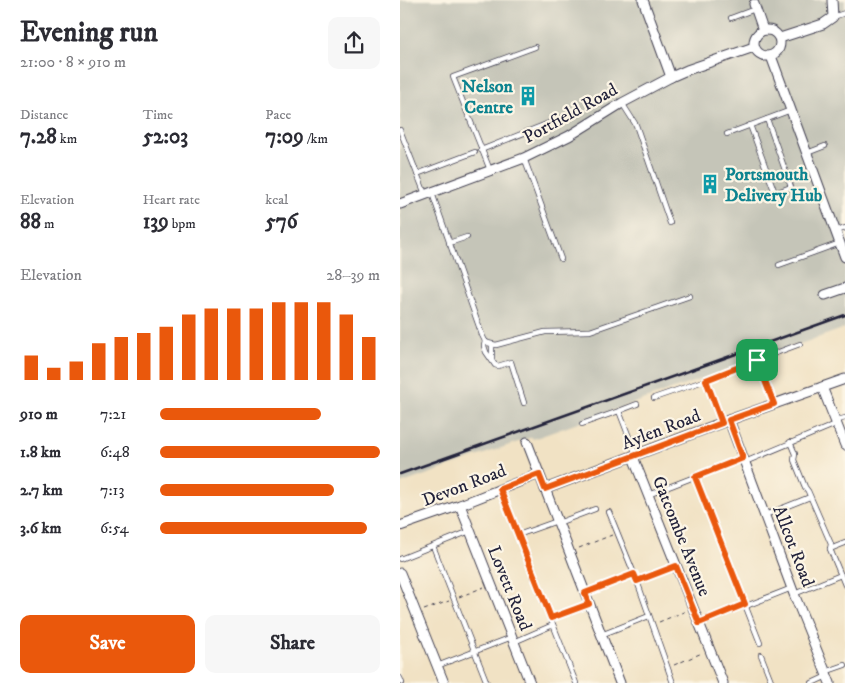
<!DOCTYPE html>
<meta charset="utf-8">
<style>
:root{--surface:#fff;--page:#f7f7f7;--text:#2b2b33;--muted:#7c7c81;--accent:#ea580c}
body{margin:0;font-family:"IM FELL DW Pica",serif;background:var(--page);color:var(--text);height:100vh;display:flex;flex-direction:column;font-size:19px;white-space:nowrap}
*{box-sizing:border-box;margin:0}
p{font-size:16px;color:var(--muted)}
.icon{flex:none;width:28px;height:28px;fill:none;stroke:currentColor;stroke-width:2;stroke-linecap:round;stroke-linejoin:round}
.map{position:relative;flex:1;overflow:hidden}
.details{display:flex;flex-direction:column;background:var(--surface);width:400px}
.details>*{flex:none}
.pin{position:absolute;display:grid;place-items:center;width:42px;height:42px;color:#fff;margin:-21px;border-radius:10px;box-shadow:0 2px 8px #0006}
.round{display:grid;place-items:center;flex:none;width:52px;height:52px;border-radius:10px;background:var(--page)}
.summary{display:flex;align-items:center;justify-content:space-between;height:85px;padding:0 20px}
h1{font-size:28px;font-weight:700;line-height:38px}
.figures{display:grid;grid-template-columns:repeat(3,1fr);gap:8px;height:85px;padding:5px 20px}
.figures div{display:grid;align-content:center}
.figures b{font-size:21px;font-weight:700}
.figures small{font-size:14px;font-weight:400}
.figures p{font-size:14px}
.chart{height:140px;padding:10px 20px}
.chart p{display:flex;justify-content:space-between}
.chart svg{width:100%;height:90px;margin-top:5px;stroke:var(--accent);stroke-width:6}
.button{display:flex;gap:10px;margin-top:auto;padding:10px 20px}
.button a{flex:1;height:58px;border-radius:10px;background:var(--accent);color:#fff;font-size:20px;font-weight:700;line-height:58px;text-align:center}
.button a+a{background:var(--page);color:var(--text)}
ul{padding:0 20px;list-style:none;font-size:16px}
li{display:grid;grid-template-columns:80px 60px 1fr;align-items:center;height:38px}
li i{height:12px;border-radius:6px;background:var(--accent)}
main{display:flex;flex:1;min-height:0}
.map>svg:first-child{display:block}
.industrial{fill:#c5c5b8}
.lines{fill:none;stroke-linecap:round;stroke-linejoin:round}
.service-casing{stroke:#413f50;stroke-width:6}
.minor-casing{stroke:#413f50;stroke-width:11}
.path{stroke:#413f50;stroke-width:1;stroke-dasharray:4 4;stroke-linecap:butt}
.service{stroke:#fff;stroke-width:4.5}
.minor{stroke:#fff;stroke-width:9}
.rail{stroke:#22223b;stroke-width:2.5}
.route-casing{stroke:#fff;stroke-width:10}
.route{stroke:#ea580c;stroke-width:6}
.labels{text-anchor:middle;stroke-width:4.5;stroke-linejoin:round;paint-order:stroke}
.culture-label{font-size:18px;font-weight:bold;fill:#0d838f;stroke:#fcf5e5;text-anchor:end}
.street-label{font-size:18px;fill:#22223b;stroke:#fcf5e5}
</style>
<main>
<section class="details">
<div class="summary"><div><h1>Evening run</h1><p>21:00 · 8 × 910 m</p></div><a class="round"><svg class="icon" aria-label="share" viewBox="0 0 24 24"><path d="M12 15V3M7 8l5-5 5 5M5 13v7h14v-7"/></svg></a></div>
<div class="figures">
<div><p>Distance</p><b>7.28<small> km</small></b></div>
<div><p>Time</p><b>52:03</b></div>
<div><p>Pace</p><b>7:09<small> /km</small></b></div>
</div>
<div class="figures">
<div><p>Elevation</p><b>88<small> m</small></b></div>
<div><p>Heart rate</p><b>139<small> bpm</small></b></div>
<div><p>kcal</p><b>576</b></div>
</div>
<div class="chart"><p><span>Elevation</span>28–39 m</p>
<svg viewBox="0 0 160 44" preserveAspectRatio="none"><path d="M5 44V32M15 44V38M25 44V35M35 44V26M45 44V23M55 44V21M65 44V18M75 44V12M85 44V9M95 44V9M105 44V9M115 44V6M125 44V6M135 44V6M145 44V12M155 44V23"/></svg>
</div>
<ul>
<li><b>910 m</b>7:21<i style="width:73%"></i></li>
<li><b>1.8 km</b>6:48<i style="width:100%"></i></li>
<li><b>2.7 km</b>7:13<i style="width:79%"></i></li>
<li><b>3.6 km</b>6:54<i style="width:94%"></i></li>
</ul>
<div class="button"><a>Save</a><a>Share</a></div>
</section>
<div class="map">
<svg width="445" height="683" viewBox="0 0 445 683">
<rect width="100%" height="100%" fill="#fcf5e5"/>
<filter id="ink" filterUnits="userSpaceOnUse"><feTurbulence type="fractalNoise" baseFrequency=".02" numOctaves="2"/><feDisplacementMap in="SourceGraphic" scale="10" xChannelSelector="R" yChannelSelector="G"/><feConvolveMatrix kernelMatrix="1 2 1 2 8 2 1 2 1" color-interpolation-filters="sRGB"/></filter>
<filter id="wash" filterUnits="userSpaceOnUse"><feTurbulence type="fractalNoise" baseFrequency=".0096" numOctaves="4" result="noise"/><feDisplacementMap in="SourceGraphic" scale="20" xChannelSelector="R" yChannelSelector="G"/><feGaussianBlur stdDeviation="1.12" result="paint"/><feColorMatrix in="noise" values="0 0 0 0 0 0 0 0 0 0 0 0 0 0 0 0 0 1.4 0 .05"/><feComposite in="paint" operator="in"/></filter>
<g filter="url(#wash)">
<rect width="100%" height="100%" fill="#f1e2c4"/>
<!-- industrial -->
<path class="industrial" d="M0,0H445V328L133,439L132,437L0,484Z"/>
</g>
<g filter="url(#ink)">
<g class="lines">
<defs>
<g id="service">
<path d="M433,17L445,13"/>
<path d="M331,18L355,9"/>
<path d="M222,103L236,125L270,223"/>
<path d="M350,125L375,193L391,187L367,119"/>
<path d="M0,130L25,194"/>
<path d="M327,134L391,110"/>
<path d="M81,150L177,112"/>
<path d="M407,153L425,146"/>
<path d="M124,158L161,259"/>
<path d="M90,170L53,77L135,47"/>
<path d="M17,174L75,152"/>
<path d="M32,193L82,335L85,341L88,343L96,345L145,332L190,331L290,296"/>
<path d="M435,232L445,228"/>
<path d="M49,243L67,237"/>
<path d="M379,265L440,243"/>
<path d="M85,341L84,346L86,352L95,365L98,366L111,362L124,403"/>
<path d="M92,359V345"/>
<path d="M357,360L400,344"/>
<path d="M306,380L357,360L374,404"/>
<path d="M254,398L306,380L322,423"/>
<path d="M219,411L237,404"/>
<path d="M435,421L445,418"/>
<path d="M182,424L219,411L236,455"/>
<path d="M390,442L395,454L394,460L405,487L408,491L431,544L430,549L445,585"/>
<path d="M345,462L436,424"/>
<path d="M295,477L360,643"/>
<path d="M100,489L176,683"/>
<path d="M248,495L343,458"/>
<path d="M209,512L237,581L273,683"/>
<path d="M365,515L410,497"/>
<path d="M158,523L195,509"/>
<path d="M118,535L157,521"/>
<path d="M33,546L87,683"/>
<path d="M430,549L445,543"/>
<path d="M0,559L70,531"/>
<path d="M394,594L441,575"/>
<path d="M346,606L392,588"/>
<path d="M151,618L189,605"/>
<path d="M299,623L345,604"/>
<path d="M201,635L249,616"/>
<path d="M114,642L153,625"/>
<path d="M361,655L372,683"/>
<path d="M37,666L112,637"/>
<path d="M425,672L445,665"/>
<path d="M0,678L2,683"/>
<path d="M412,683L427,676"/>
</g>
<g id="minor">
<path d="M243,0L271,77"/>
<path d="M354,4L363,30"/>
<circle cx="367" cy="43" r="13"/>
<path d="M380,38L423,24L433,17L432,0"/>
<path d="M371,56L445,257"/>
<path d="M0,204L124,158L169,136L222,103L271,77L287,70L354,47"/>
<path d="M425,295L445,288"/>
<path d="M422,387L445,445"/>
<path d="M329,420L394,594L430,683"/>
<path d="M127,442L220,683"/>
<path d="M233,457L323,683"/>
<path d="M145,489L329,420L445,379"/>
<path d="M60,505L130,683"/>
<path d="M0,526L60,505L139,474"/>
<path d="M0,573L44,683"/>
</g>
</defs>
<!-- service casing -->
<use href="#service" class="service-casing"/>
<!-- minor casing -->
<use href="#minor" class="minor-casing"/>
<!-- path -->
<g class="path">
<path d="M179,548L212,535"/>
<path d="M242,579L269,569"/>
<path d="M193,590L229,576"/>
<path d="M59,597L84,587"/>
<path d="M24,610L49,601"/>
<path d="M259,622L286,611"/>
<path d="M274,665L302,653"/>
</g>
<!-- service -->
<use href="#service" class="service"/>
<!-- minor -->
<use href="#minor" class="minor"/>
<!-- rail -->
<path class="rail" d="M0,474L445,315"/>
</g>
</g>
<g class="lines" filter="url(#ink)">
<defs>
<path id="route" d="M357,360L374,404L329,420L343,458L295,477L345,604L299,623L276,566L237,581L234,574L185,593L189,604L151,618L100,489L139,474L145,489L322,423L306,380Z"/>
</defs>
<!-- route casing -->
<use href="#route" class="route-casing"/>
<!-- route -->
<use href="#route" class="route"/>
</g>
<!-- icons -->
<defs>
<symbol id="building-bare" viewBox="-9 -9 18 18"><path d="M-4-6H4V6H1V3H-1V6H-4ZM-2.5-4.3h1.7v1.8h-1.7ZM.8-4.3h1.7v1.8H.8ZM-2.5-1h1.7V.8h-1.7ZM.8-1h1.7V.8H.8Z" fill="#0f9aa8" stroke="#fcf5e5" stroke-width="2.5" paint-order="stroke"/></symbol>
</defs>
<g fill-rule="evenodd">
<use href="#building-bare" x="114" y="82" width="28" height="28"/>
<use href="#building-bare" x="296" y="170" width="28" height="28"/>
</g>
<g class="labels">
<!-- culture labels -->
<g class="culture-label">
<text x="113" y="92">Nelson<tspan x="113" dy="21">Centre</tspan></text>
<text x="325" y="180" text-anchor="start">Portsmouth<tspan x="325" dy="21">Delivery Hub</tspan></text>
</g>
<!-- street labels -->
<g class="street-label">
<text transform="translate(170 113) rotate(-29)" y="6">Portfield Road</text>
<text transform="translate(261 429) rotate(-21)" y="6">Aylen Road</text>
<text transform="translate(64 485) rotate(-21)" y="6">Devon Road</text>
<text transform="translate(282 536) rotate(68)" y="6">Gatcombe Avenue</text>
<text transform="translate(394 546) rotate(69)" y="6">Allcot Road</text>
<text transform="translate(110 588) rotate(68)" y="6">Lovett Road</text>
</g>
</g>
</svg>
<div class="pin" style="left:357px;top:360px;background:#1e9e55"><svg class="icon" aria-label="arrive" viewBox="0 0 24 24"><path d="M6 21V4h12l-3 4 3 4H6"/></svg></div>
</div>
</main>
